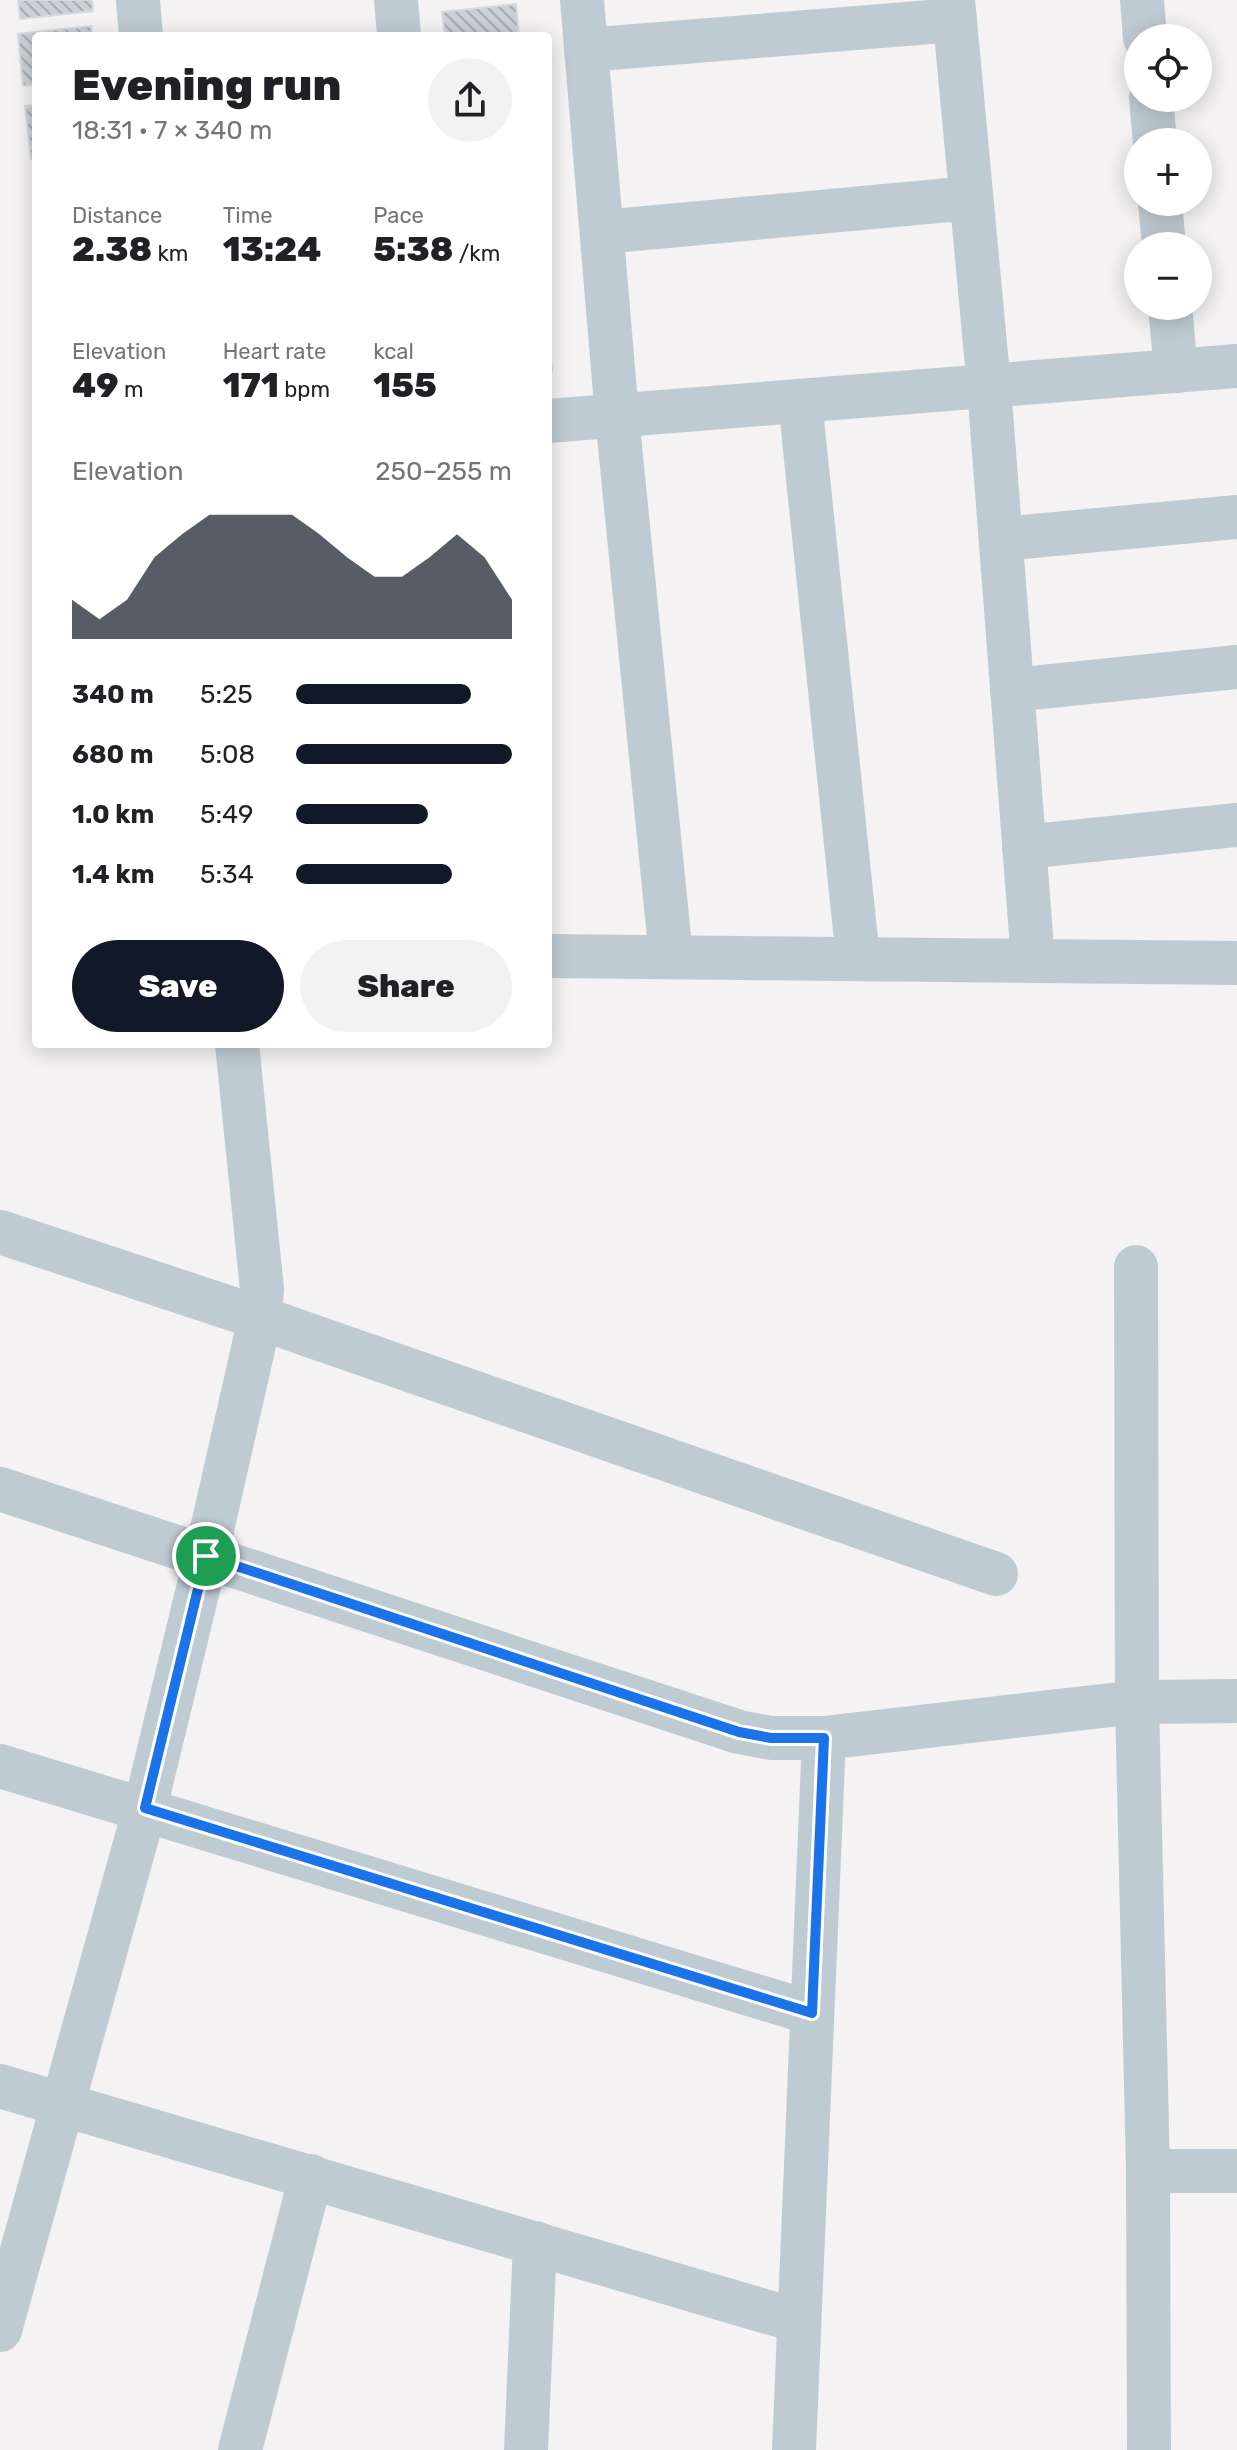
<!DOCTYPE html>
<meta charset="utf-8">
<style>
:root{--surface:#fff;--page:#f2f2f2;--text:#202124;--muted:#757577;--accent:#111827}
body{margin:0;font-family:Rubik,sans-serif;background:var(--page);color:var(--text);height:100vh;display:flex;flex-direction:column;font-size:30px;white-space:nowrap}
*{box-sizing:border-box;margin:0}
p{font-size:26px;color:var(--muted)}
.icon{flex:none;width:44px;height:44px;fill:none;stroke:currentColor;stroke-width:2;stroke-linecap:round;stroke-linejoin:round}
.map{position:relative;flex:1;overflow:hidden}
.panel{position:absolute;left:32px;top:32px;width:520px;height:1016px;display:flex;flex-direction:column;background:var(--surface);border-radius:8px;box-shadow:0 4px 20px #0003}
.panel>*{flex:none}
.fabs{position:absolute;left:1124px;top:24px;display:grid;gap:16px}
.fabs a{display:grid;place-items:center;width:88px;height:88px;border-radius:50%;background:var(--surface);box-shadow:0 4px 20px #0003;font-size:40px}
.pin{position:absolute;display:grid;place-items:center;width:68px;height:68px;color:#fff;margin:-34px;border:4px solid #fff;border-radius:50%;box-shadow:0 2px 8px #0007}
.round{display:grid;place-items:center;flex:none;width:84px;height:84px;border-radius:42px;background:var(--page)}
.headline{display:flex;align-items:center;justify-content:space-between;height:136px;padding:0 40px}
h1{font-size:44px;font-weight:800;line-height:60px}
.figures{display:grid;grid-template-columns:repeat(3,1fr);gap:12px;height:136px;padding:8px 40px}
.figures div{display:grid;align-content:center}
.figures b{font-size:34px;font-weight:800}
.figures small{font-size:22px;font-weight:400}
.figures p{font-size:22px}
.chart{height:224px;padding:16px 40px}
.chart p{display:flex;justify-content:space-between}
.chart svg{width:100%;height:144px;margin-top:8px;fill:var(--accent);opacity:.7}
.action{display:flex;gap:16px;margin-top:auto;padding:16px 40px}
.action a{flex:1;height:92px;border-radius:48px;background:var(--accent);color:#fff;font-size:32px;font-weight:800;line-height:92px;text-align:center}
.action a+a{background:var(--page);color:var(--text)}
ul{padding:0 40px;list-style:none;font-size:26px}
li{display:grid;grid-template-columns:128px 96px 1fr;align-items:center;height:60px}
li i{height:20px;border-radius:10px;background:var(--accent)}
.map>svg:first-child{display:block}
.building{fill:url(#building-back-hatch);stroke:#d6d9de;stroke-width:2}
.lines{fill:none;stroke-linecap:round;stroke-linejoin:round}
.minor{stroke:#bfcbd3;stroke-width:44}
.route-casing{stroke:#fff;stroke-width:16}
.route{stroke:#1a73e8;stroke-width:10}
</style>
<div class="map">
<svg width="1237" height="2450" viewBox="0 0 1237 2450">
<defs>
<pattern id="building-back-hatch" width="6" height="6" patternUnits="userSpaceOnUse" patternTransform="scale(2)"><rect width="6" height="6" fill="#ccd0d5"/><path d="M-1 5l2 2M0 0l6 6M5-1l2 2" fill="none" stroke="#a8acb0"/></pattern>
</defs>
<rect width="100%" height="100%" fill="#f4f2f2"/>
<!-- building -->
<g class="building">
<path d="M18,0H92L93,11L20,19Z"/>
<path d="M516,4L519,36H445L442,12Z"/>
<path d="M91,26L92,36H36V85L23,86L18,34Z"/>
<path d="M36,105V159H31L25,106Z"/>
<path d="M548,334L552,371L548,372Z"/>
</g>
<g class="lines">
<!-- minor -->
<g class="minor">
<path d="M138,0L141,36"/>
<path d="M396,0L399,36"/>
<path d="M582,0L617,416L671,957"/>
<path d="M953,0L989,387L1033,961"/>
<path d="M1142,0L1145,38"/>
<path d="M586,50L955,20"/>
<path d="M1151,98L1155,142"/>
<path d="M1160,202L1164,246"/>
<path d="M602,232L971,198"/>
<path d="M1170,306L1176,371"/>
<path d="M800,401L858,959"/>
<path d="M548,421L1237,366"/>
<path d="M1001,539L1237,517"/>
<path d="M1012,690L1237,667"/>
<path d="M1024,847L1237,825"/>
<path d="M548,956L1237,963"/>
<path d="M0,1232L260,1318L996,1574"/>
<path d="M1136,1267L1137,1702L1148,2171L1149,2450"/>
<path d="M0,1489L739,1732L771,1738H824L1137,1702L1237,1701"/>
<path d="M0,1766L812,2013"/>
<path d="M0,2086L798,2321"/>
<path d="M1148,2171H1237"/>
<path d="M0,2330L145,1808L206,1556L260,1318L262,1289L259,1260L237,1044"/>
<path d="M240,2450L311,2176"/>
<path d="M526,2450L535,2243"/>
<path d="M794,2450L824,1738"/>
</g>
</g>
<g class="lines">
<defs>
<path id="route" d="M206,1556L739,1732L771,1738H824L812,2013L145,1808Z"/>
</defs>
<!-- route casing -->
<use href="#route" class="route-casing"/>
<!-- route -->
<use href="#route" class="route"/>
</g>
</svg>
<div class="fabs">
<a><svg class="icon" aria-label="locate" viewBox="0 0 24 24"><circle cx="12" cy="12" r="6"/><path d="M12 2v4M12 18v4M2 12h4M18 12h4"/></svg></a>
<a>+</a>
<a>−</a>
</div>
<div class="pin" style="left:206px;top:1556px;background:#1e9e55"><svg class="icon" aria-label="arrive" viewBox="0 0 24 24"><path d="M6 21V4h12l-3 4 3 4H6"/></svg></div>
<section class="panel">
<div class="headline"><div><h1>Evening run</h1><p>18:31 · 7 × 340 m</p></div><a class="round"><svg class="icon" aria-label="share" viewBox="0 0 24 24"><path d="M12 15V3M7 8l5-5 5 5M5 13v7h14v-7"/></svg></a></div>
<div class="figures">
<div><p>Distance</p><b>2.38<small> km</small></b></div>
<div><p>Time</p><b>13:24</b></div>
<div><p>Pace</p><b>5:38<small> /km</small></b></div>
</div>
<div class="figures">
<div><p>Elevation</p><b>49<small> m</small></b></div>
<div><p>Heart rate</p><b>171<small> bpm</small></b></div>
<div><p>kcal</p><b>155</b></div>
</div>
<div class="chart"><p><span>Elevation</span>250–255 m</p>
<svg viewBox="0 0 160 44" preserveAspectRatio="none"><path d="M0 44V32L10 38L20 32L30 19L40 12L50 6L60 6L70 6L80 6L90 12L100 19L110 25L120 25L130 19L140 12L150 19L160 32V44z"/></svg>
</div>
<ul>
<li><b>340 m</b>5:25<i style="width:81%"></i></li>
<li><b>680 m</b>5:08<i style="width:100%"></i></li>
<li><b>1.0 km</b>5:49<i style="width:61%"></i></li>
<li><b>1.4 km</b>5:34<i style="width:72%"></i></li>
</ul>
<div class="action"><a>Save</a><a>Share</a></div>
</section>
</div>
